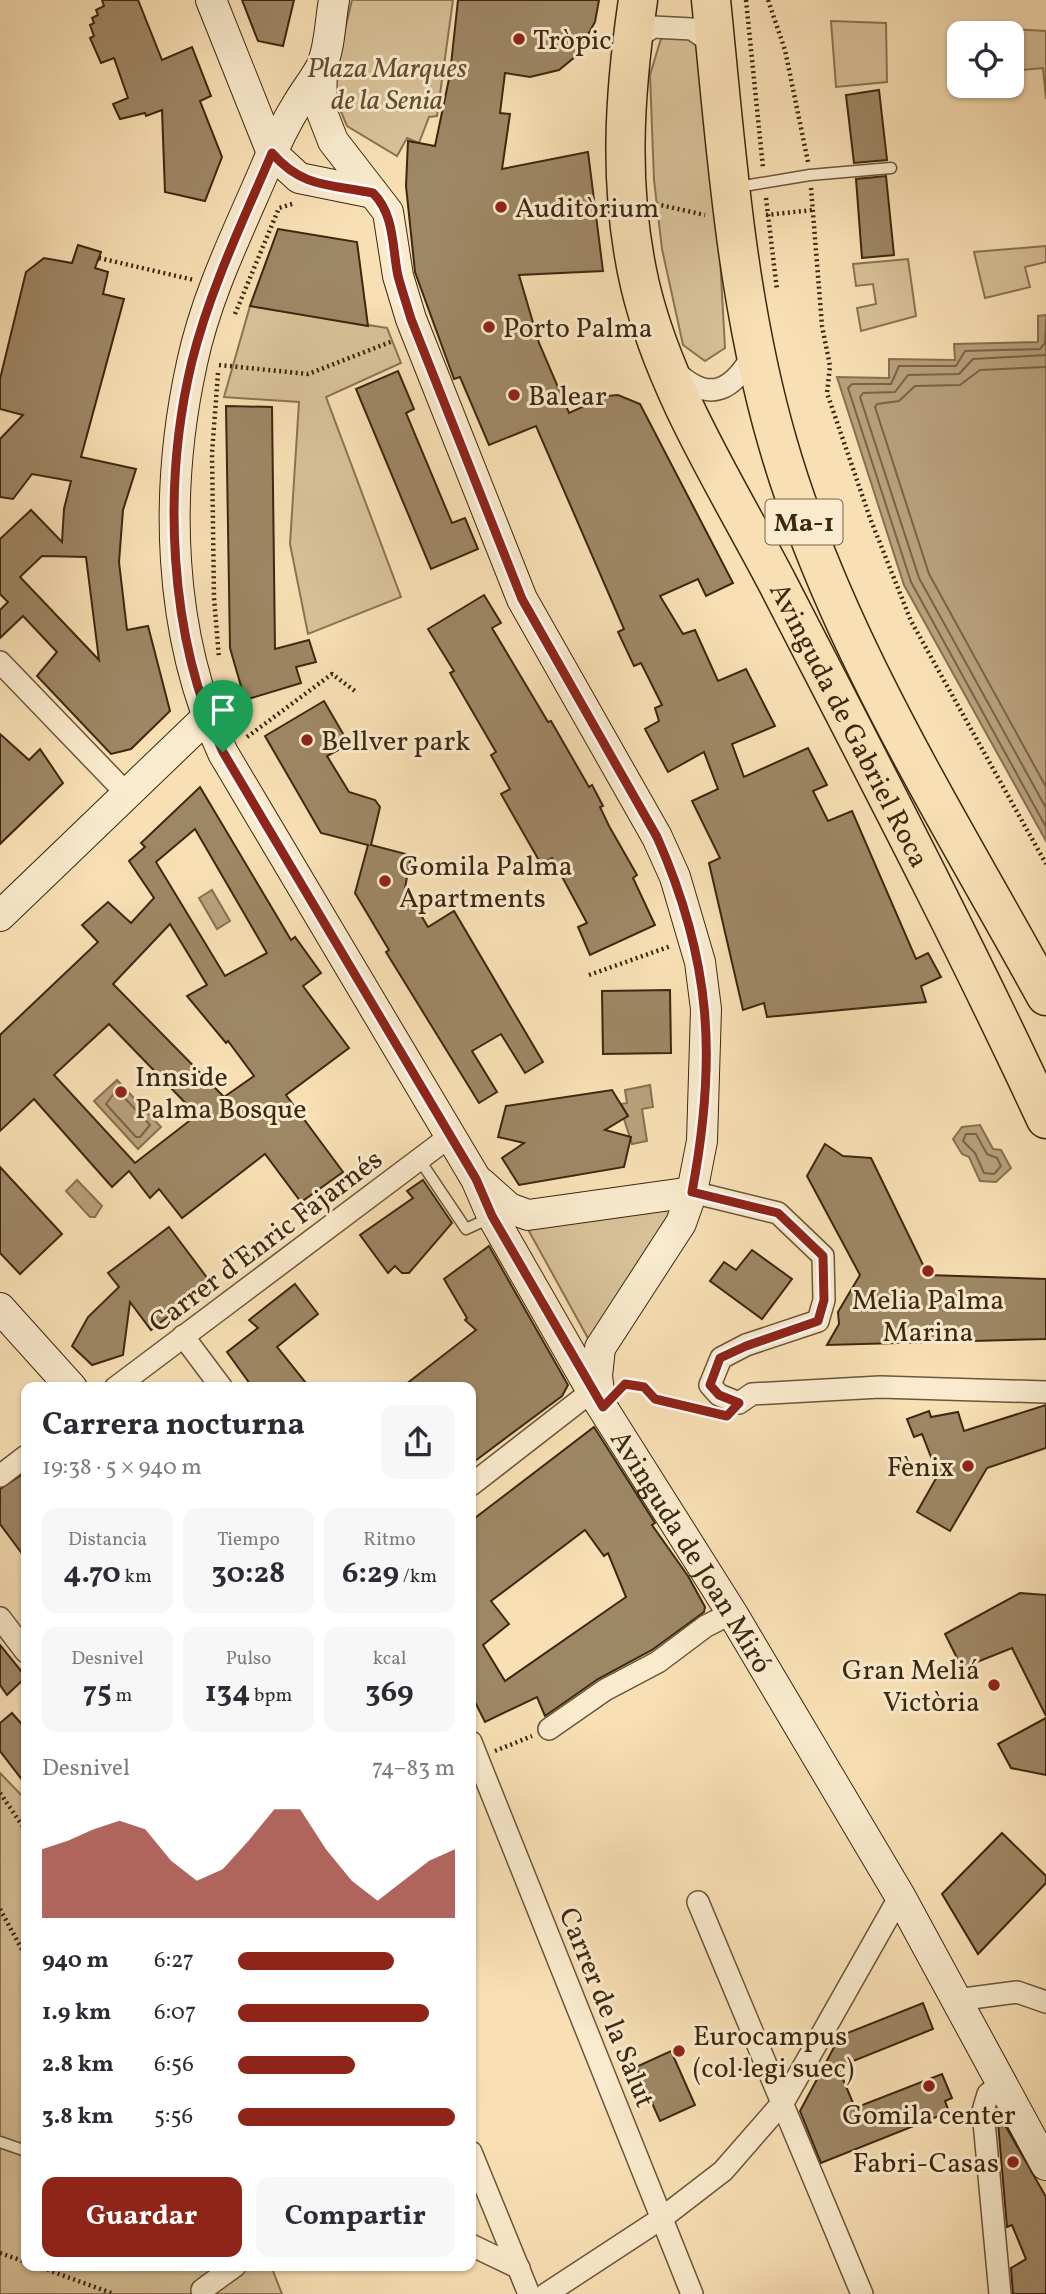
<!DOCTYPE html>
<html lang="es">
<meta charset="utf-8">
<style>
:root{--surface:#fff;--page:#f7f7f7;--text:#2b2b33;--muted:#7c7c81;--accent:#8f2418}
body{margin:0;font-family:Vollkorn,serif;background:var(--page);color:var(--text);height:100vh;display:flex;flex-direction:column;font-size:26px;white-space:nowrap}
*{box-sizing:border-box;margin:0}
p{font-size:23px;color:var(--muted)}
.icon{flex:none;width:38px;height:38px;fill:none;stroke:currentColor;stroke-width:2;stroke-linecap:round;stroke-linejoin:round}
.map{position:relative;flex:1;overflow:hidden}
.sheet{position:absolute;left:21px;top:1382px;width:455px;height:889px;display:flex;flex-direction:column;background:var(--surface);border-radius:14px;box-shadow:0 2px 5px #0004}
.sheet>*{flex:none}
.tools{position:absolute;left:947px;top:21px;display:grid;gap:14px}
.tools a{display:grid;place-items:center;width:77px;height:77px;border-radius:14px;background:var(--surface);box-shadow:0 2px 5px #0004;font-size:35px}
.pin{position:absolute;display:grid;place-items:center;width:60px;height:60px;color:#fff;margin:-72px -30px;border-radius:50% 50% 50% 0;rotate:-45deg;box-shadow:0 0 7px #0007}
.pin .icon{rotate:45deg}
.round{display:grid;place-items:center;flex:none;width:74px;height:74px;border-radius:14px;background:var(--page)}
.headline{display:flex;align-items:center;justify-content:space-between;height:119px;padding:0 21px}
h1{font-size:32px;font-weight:700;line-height:52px}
.figures{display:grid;grid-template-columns:repeat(3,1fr);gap:10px;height:119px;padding:7px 21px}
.figures div{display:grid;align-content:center;border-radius:14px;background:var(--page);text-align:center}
.figures b{font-size:30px;font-weight:700}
.figures small{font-size:19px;font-weight:400}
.figures p{font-size:19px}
.chart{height:196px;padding:14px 21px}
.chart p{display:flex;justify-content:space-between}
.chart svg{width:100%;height:126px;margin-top:7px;fill:var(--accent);opacity:.7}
.primary-button{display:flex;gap:14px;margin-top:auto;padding:14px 21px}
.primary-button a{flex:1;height:80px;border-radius:14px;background:var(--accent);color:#fff;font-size:28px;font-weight:700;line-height:80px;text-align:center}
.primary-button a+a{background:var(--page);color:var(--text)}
ul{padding:0 21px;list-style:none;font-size:23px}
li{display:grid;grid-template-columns:112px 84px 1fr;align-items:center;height:52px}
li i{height:18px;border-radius:9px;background:var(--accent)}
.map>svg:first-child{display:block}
.green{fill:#d8c198;stroke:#8a7454;stroke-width:2}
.water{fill:#b8a17c;stroke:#877051;stroke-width:2}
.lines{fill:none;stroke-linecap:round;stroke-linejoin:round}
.shore{stroke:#7a6446;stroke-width:2}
.building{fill:#9e8765;stroke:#3d2710;stroke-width:2;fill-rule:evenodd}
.lane-casing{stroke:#6c5539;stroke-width:13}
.street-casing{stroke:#6c5539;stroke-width:24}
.secondary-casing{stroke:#3d2710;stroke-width:32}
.highway-casing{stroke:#3d2710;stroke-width:41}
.path{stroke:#3d2710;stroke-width:4.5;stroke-dasharray:2 3.5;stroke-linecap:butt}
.lane{stroke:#faebce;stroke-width:10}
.street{stroke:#faebce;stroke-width:21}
.secondary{stroke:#faebce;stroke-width:30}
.highway{stroke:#f8e0b4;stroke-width:38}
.route-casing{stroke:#fff;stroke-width:14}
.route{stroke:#8f2418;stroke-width:9}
.poi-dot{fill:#8f2418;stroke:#faebce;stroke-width:2.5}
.labels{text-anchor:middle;stroke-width:6;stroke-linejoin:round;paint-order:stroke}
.shield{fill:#faebce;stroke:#766249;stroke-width:2}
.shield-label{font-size:26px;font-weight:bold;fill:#3d2710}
.poi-label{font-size:28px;fill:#3d2710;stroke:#faebce;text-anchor:start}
.park-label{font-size:28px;font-style:italic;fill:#644e32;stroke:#faebce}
.street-label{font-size:28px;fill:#3d2710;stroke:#faebce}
</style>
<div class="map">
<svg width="1046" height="2294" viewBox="0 0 1046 2294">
<rect width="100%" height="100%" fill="#f8e0b4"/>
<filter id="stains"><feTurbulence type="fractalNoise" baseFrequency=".00286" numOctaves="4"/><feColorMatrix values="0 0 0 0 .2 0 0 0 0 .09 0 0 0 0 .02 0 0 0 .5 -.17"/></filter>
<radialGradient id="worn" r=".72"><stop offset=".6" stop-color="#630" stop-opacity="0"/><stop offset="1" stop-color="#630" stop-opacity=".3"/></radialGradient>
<!-- green -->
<g class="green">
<path d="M352,0H453L437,116L429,117L419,143L407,138L397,156L347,126L331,88Z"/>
<path d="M831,21L886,23L887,82L836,87Z"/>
<path d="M955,26L1046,31V99L1043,68L1012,71V33H959V76H954Z"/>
<path d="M663,32L700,40L716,185L725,348L705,361L683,345L662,249L654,180L650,75Z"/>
<path d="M1046,246V262L1025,267L1030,287L985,298L974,252Z"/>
<path d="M908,259L916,316L861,331L857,308L876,304L873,284L856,286L853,264Z"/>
<path d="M250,306L387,328L401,363L326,397L401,597L308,634L290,544L299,402L224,397Z"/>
<path d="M692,1192L589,1340L519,1213Z"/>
<path d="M0,1773L26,1800V2266H271L282,2294H0Z"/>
</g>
<!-- water -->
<g class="water">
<path d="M1046,315V841L904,585L837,377L889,378V359L955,360L954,344L1038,342V316Z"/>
<path d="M212,890L230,921L217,929L199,898Z"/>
<path d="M117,1080L161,1127L138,1149L94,1101Z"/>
<path d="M650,1085L653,1107L642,1109L647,1141L632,1144L624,1119L628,1116L621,1104L627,1103L625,1090Z"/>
<path d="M980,1125L993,1149L1001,1150L1011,1168L996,1182L980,1181L969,1157L962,1154L953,1139L962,1127Z"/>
<path d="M77,1180L102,1206L95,1217H90L66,1191Z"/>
</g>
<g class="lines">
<!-- shore -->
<g class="shore">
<path d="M1046,323L1045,343L1040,349L965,351L956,366H899L891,384H852L848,388L911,582L1046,827"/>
<path d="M1046,355L973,359L959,374L908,375L895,392L863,393L860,397L919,578L1046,808"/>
<path d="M1046,367L980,370L960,385L915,386L899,401L877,404L875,407L929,574L1046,787"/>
<path d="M115,1092H119L150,1125L140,1137H136L106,1104Z"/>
<path d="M966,1134H976L987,1154L997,1158L1001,1166L994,1174L984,1173L975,1153L963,1141Z"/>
</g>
</g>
<!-- building -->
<g class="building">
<path d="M102,0H138L162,60L192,47L211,96L200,101L222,157L205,201L165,192L162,110L146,116L145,113L120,119L113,104L128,98L114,58L101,63L90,38L94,36L90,25L94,23L92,18L98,15L96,10L104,6Z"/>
<path d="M242,0H294L283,46L258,41Z"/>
<path d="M458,0H599L595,22L576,56L559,70L530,77L505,73L500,113L510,114L502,169L588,152L603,271L519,275L539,343L569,413L607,396L618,395L640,404L733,583L706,596L698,579L660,596L683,634L695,630L718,681L746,669L775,726L732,744L744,777L808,748L827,785L813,791L828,821L852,811L916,959L928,953L941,977L921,986L926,1002L767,1017L764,1003L743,1010L709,863L720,858L692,801L718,789L704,752L668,772L645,729L659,721L655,708L662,705L641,663L634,666L618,632L624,629L536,426L489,445L460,377L454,379L415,272L406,186L408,141L435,146L450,74Z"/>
<path d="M879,90L887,160L854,163L846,95Z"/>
<path d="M886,176L894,255L862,258L856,179Z"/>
<path d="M278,229L357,242L368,326L250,306Z"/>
<path d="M78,245L101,252L95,268L108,272L103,294L124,299L81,457L136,469L123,510L119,562L127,630L148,626L170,711L131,749L111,754L37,676L57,652L23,616L0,638V610L8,602L0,594V539L31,510L62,542L64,509L71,481L32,474L13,499L0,497V439L23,415L0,409V379L26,272L44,258L72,263ZM42,556L86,557L99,660L20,577Z"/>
<path d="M398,371L414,409L406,413L452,523L465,518L478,549L431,569L356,389Z"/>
<path d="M226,406L272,407L275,649L309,640L316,662L296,667L301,683L245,700L230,648Z"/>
<path d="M484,595L501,623L492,628L548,722L551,721L589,787L592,785L603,806L600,807L609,826L637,875L633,878L655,925L590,955L578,927L587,923L552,858L541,864L501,794L510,789L491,755L496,752L450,673L454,671L428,629Z"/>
<path d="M324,701L349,744L327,756L349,792L375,800L380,807L371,845L406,854L410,861L405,888L428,927L454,911L543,1062L525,1073L501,1034L472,1051L497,1092L479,1103L386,952L389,950L355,893L368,845L321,833L265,736Z"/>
<path d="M0,734L29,760L40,749L63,783L0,844Z"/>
<path d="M200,787L291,940L295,937L321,973L303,986L349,1048L286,1095L343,1172L301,1202L265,1154L182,1218L159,1189L150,1198L129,1171L112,1187L34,1099L0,1131V1035L98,942L82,925L108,902L131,923L154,898L129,861L145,847L141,843ZM195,829L267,953L225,976L156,862ZM170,924L207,985L187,996L226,1043L228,1041L254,1076L224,1097L113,984ZM109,1024L197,1115L135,1163L54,1075Z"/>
<path d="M670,990L671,1053L603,1054L602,991Z"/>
<path d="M612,1090L628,1116L605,1130L631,1137L624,1167L519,1185L502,1158L524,1143L498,1137L506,1106Z"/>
<path d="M825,1144L843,1156L871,1158L928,1275L1046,1279V1339L827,1345L839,1324L838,1312L860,1275L807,1176Z"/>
<path d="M0,1167L62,1234L20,1274L0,1253Z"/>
<path d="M423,1180L452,1223L409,1273H402L395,1266L388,1273L360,1235L413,1198L407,1191Z"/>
<path d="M169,1227L211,1283L151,1330L130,1302L123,1355L92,1365L72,1346L88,1317L119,1287L108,1273Z"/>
<path d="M489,1246L568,1385L562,1396L471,1464V1388H401L476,1330L465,1320L467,1318L444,1279Z"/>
<path d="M752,1250L792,1279L762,1319L710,1281L724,1262L736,1270Z"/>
<path d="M295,1284L318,1314L277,1347L310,1388H253L227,1352L258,1328L249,1320Z"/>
<path d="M1046,1405V1448L987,1468L950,1531L917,1512L938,1475L922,1434L914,1437L907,1419L929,1411L931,1417L958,1412L964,1431Z"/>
<path d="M594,1427L655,1523L652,1525L688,1576L705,1607L704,1612L652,1650L598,1679L545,1716L537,1697L485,1722L471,1694V1521ZM585,1530L604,1556L608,1553L626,1597L505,1681L483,1645L509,1624L491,1601Z"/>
<path d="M26,1472V1559L0,1524V1489Z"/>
<path d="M1020,1593L1046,1595V1716L1012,1648L962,1668L945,1634Z"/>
<path d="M0,1645L26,1677L7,1695L0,1685Z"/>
<path d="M12,1713L26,1729V1785L0,1751V1723Z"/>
<path d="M1046,1718V1775L1011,1768L998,1744Z"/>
<path d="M1002,1833L1046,1876V1883L978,1954L942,1894Z"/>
<path d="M923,2003L933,2029L838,2067L855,2108L942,2074L952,2098L945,2101L949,2112L821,2163L800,2111L840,2036Z"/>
<path d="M671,2051L695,2105L660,2121L636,2067Z"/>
<path d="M997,2111L1046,2197V2294H1013L1011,2268L1026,2259L1012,2225L1007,2227Z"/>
</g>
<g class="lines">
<defs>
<g id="lane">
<path d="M738,187L810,175L891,168"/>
<path d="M419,1159L466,1229L492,1217"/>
<path d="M0,2142L26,2151"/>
</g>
<g id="street">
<path d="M632,41L653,27L692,29L716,46"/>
<path d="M675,371C710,405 734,390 755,351"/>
<path d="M0,662L128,795"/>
<path d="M692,1192L778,1213L823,1256L824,1300L818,1321L746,1345L721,1358L710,1385L719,1395L739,1403L752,1394L880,1387L1046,1392"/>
<path d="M183,1336L222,1388"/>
<path d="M115,1388L449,1137"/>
<path d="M0,1476L26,1456"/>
<path d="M471,1485L592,1391"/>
<path d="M0,1618L26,1652"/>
<path d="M549,1729L605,1690L658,1662L706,1626L732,1613"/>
<path d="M471,1742L692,2294"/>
<path d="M698,1902L862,2294"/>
<path d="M956,2000L1017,1992L1046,2002"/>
<path d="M471,2152L529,2294"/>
<path d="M471,2245L519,2268"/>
<path d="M202,2290L235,2266"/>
<path d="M546,2294L662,2218L723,2171L784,2101L900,1896"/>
<path d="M1000,2294L983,2111L988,2094L1002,2083"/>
</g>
<g id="secondary">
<path d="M211,0L272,153L299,178L373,193"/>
<path id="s1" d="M334,0C330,21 330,49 321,67C314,80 305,91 298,103C285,124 274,147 265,169C238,232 206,296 192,363C164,490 167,633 223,753L476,1179L492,1216L592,1391L732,1613L900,1896L1046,2165"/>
<path d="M322,66L321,110L333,141L388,212L398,276L411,319L522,599L657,837L675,877L700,962L706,1009L702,1141L692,1192L681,1223L600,1348L597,1376L600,1398"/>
<path d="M0,916L206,718"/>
<path d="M481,1183L509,1208L528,1215L692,1192"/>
<path d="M0,1308L72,1388"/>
</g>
<g id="highway">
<path id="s2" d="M638,0C624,95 618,190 640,285C665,391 728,488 778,584C869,761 962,938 1046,1119"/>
<path d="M711,0C726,148 736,300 778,444C835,641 948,817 1046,996"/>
</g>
</defs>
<!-- lane casing -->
<use href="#lane" class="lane-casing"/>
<!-- street casing -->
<use href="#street" class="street-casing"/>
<!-- secondary casing -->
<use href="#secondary" class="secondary-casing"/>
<!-- highway casing -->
<use href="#highway" class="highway-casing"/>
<!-- path -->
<g class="path">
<path d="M746,0L763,168"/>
<path d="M768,0L785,50L808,162"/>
<path d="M811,188L822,326L830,366L827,393L870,518L911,621L1046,864"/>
<path d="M766,198L777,290"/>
<path d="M656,204L705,215"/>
<path d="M766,215L813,210"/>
<path d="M99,258L194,280"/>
<path d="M235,314L279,208L295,203"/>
<path d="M219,365L308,374L393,341"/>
<path d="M218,373L212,453L214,598L219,658"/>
<path d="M247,737L332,674L355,691"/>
<path d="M589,975L671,946"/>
<path d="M624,1385L644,1387L655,1399L706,1411"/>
<path d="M495,1751L532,1736"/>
<path d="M0,1793L26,1831"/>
<path d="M0,1909L26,1957"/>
<path d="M0,2253L26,2262"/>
<path d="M37,2266L114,2294"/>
</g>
<!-- lane -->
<use href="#lane" class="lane"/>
<!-- street -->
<use href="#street" class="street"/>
<!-- secondary -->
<use href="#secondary" class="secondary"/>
<!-- highway -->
<use href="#highway" class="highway"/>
</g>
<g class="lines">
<defs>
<path id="route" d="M272,153C302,188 330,184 373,193C395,215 392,248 398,276C402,291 407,305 411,319L522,599L657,837C712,961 717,1060 692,1192L778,1213L823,1256L824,1300L818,1321L746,1346L720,1358L710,1385L719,1395L739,1403L727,1416L655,1399L644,1387L625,1384L603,1407L492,1216L476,1179L223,752C168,637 162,485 192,361C210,289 243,221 272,153Z"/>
</defs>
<!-- route casing -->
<use href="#route" class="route-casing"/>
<!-- route -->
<use href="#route" class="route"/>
</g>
<!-- markers -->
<g class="poi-dot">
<circle cx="519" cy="39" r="7"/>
<circle cx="501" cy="207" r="7"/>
<circle cx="489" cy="327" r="7"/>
<circle cx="514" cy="395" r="7"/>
<circle cx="307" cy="740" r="7"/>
<circle cx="385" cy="881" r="7"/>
<circle cx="121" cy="1092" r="7"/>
<circle cx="928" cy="1271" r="7"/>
<circle cx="968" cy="1466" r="7"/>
<circle cx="994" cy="1685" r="7"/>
<circle cx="679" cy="2051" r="7"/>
<circle cx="929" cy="2086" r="7"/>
<circle cx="1013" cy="2162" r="7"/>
</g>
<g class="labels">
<!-- shield labels -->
<rect class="shield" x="765.5" y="499.5" width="77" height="45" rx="5"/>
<g class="shield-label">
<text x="804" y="531">Ma-1</text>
</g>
<!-- poi labels -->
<g class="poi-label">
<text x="533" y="49">Tròpic</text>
<text x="515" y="217">Auditòrium</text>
<text x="503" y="337">Porto Palma</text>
<text x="528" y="405">Balear</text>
<text x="321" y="750">Bellver park</text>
<text x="399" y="875">Gomila Palma<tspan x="399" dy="32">Apartments</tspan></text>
<text x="135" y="1086">Innside<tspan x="135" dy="32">Palma Bosque</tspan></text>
<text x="928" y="1309" text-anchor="middle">Melia Palma<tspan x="928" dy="32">Marina</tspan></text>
<text x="954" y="1476" text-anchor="end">Fènix</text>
<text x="980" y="1679" text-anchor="end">Gran Meliá<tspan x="980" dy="32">Victòria</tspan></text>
<text x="693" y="2045">Eurocampus<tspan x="693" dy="32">(col·legi suec)</tspan></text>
<text x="929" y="2124" text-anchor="middle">Gomila center</text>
<text x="999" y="2172" text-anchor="end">Fabri-Casas</text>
</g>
<!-- park labels -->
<g class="park-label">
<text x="387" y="77">Plaza Marques<tspan x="387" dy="32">de la Senia</tspan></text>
</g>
<!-- street labels -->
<g class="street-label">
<text dy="10" stroke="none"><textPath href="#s2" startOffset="775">Avinguda de Gabriel Roca</textPath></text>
<text transform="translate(265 1240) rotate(-37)" y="10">Carrer d'Enric Fajarnés</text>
<text dy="10" stroke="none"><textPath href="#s1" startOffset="1717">Avinguda de Joan Miró</textPath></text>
<text transform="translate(608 2007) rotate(68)" y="10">Carrer de la Salut</text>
</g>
</g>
<rect width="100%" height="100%" filter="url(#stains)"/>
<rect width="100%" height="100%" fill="url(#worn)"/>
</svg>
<div class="tools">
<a><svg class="icon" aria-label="locate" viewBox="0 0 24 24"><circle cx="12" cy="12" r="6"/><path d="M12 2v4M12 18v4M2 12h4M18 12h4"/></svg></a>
</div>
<div class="pin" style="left:223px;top:752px;background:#1e9e55"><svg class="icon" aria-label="arrive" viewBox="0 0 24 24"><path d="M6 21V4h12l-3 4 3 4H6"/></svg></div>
<section class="sheet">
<div class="headline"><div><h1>Carrera nocturna</h1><p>19:38 · 5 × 940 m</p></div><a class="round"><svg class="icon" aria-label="share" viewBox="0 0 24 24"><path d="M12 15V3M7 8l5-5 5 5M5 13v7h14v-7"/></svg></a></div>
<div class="figures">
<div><p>Distancia</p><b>4.70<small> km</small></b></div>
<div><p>Tiempo</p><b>30:28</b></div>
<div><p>Ritmo</p><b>6:29<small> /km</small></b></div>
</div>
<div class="figures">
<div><p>Desnivel</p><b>75<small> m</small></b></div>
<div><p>Pulso</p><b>134<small> bpm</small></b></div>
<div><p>kcal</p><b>369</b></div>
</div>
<div class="chart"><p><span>Desnivel</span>74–83 m</p>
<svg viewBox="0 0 160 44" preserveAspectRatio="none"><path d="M0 44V20L10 17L20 13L30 10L40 13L50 24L60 31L70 27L80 17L90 6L100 6L110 20L120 31L130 38L140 31L150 24L160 20V44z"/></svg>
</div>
<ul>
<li><b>940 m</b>6:27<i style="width:72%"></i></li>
<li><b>1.9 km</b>6:07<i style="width:88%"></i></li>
<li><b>2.8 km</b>6:56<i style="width:54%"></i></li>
<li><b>3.8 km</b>5:56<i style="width:100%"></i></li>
</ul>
<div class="primary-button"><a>Guardar</a><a>Compartir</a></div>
</section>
</div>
